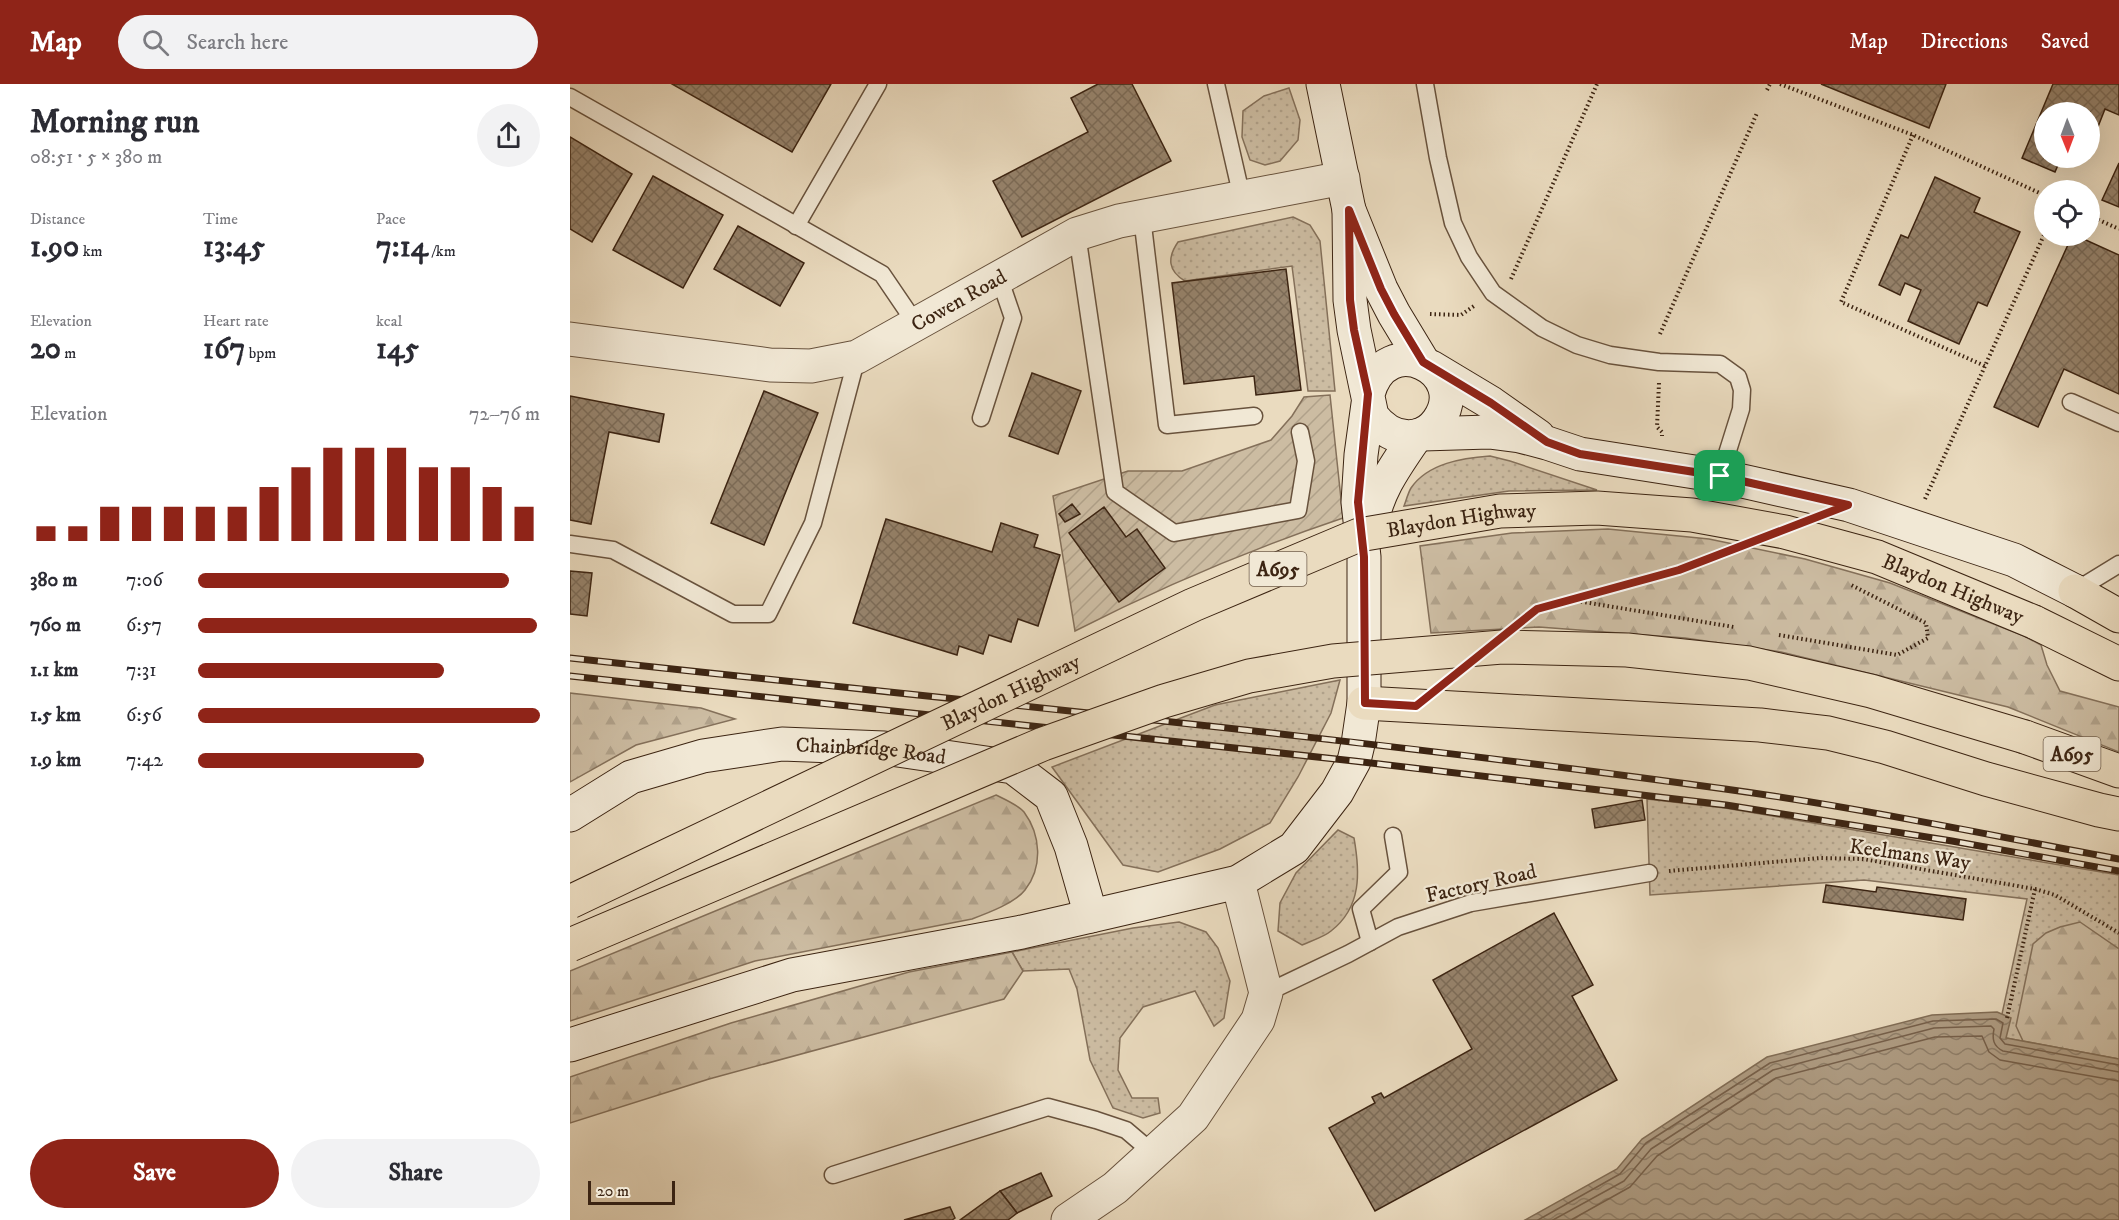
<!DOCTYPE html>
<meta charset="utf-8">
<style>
:root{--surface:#fff;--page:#f2f2f3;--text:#2b2b33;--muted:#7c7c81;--accent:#8f2418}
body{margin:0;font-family:"IM FELL DW Pica",serif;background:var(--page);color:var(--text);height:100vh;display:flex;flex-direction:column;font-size:22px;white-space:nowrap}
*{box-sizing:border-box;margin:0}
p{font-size:20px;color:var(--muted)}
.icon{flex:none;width:33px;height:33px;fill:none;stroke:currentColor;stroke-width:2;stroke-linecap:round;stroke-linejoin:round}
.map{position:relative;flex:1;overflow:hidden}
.panel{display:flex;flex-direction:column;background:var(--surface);width:570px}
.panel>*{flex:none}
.needle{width:39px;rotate:179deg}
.controls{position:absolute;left:1464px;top:18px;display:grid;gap:12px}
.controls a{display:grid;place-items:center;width:66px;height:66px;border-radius:50%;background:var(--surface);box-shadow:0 6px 24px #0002;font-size:30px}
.scale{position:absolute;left:18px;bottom:15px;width:87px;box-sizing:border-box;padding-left:6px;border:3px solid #3c2412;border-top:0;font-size:16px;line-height:21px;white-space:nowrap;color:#3c2412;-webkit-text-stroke:4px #f1e8d5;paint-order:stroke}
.pin{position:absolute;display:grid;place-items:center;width:51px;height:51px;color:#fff;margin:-26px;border-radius:12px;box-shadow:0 3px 9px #0006}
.round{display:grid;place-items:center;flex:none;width:63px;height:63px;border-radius:32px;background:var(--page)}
.head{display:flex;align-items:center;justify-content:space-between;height:102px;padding:0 30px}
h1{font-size:33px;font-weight:700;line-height:45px}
.metrics{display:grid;grid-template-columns:repeat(3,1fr);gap:9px;height:102px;padding:6px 30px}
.metrics div{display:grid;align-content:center}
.metrics b{font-size:30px;font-weight:700}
.metrics small{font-size:16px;font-weight:400}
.metrics p{font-size:16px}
.chart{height:168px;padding:12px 30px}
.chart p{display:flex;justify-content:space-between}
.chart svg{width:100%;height:108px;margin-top:6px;stroke:var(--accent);stroke-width:6}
.action{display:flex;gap:12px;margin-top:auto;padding:12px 30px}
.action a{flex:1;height:69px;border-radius:36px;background:var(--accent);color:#fff;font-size:24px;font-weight:700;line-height:69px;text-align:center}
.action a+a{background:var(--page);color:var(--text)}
ul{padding:0 30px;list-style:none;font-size:20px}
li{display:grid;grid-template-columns:96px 72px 1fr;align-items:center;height:45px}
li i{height:15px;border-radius:8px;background:var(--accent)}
header{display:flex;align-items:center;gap:36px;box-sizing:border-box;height:84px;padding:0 30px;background:var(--accent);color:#fff}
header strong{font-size:28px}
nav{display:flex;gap:33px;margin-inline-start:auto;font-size:21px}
.search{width:420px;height:54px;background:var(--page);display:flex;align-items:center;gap:15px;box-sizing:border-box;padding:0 21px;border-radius:33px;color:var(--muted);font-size:22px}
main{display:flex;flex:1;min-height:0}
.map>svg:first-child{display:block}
.grass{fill:url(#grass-dots);stroke:#84705a;stroke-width:1.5}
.forest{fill:url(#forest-firs);stroke:#84705a;stroke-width:1.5}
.garden{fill:url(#garden-furrows);stroke:#84705a;stroke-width:1.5}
.water{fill:url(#water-waves);stroke:#816d56;stroke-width:1.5}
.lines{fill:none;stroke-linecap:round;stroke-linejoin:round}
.shore{stroke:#76604b;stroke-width:1.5}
.building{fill:url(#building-cross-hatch);stroke:#3c2412;stroke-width:1.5}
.lane-casing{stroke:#68523d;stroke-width:19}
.street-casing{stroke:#68523d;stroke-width:35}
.secondary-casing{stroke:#3c2412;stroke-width:35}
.primary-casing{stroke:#3c2412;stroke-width:35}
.path{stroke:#3c2412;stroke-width:4;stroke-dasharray:1.5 3;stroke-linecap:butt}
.lane{stroke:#f1e8d5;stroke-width:16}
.street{stroke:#f1e8d5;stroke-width:33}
.secondary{stroke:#f1e8d5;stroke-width:33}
.primary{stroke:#eadbbf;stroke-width:33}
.rail-casing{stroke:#3c2412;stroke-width:7}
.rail{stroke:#f1e8d5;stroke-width:4.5;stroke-dasharray:14;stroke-linecap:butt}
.primary-bridge-casing{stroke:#3c2412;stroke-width:35;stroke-linecap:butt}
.primary-bridge{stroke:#eadbbf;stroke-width:33}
.route-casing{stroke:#fff;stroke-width:12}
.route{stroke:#8f2418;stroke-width:8}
.labels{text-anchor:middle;stroke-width:4.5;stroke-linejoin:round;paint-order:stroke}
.shield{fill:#f1e8d5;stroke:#725f4c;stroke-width:1.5}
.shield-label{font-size:20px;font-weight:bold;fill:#3c2412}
.street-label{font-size:21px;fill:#3c2412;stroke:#f1e8d5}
</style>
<header>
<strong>Map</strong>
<div class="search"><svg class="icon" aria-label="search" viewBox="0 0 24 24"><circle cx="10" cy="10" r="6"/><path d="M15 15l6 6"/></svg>Search here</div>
<nav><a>Map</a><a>Directions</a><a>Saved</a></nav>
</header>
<main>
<section class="panel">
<div class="head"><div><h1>Morning run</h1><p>08:51 · 5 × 380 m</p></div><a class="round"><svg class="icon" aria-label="share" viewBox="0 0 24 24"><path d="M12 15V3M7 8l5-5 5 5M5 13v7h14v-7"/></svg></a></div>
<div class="metrics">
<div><p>Distance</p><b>1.90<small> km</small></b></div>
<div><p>Time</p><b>13:45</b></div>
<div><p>Pace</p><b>7:14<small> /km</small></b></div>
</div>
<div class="metrics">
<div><p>Elevation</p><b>20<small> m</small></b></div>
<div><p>Heart rate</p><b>167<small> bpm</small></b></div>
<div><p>kcal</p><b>145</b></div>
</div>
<div class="chart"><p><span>Elevation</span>72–76 m</p>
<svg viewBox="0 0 160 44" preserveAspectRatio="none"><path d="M5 44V38M15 44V38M25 44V30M35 44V30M45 44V30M55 44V30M65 44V30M75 44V22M85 44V14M95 44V6M105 44V6M115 44V6M125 44V14M135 44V14M145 44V22M155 44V30"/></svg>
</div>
<ul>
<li><b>380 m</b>7:06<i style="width:91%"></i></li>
<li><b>760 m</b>6:57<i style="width:99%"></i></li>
<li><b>1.1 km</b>7:31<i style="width:72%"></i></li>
<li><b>1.5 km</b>6:56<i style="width:100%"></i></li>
<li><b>1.9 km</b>7:42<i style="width:66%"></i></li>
</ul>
<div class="action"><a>Save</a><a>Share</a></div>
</section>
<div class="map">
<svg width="1549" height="1136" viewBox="0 0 1549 1136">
<defs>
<pattern id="grass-dots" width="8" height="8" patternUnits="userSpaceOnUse" patternTransform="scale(1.5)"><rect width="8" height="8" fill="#ccbca2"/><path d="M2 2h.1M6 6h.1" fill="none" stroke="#b0a18a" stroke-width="1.8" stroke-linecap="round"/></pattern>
<pattern id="forest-firs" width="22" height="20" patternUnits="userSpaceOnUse" patternTransform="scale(1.5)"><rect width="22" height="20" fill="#ccbca2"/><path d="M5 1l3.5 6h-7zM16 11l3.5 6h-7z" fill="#b0a18a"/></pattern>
<pattern id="garden-furrows" width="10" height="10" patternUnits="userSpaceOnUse" patternTransform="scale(1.5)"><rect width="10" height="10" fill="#ccbca2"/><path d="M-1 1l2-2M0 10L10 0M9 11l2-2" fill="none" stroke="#b0a18a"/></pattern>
<pattern id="water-waves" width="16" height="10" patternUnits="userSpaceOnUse" patternTransform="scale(1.5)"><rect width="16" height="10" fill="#af9d84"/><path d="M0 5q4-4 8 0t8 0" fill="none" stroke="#90806b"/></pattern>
<pattern id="building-cross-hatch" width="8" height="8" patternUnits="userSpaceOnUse" patternTransform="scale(1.5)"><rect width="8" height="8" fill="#96836c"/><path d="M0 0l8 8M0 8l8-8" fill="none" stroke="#7c6b57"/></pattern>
</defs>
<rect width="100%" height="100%" fill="#eadbbf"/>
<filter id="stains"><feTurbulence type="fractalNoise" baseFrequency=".00333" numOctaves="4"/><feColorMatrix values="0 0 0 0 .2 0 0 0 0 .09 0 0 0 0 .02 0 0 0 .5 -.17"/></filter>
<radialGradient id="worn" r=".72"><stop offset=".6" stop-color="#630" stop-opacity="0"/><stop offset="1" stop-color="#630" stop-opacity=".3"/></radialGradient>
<!-- grass -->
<g class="grass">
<path d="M719,4L730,36L728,56L710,77L695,81L680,76L672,53L673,27L694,12Z"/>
<path d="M723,133L740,141L750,157L765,307H738L722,182L615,197C598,187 597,174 608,158Z"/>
<path d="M920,372L940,377L1027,406L939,407L834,422C836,417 838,409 841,404C858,379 893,374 920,372Z"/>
<path d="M770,596L761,629L728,693L700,739L650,765L588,788L553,781L482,683L645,621Z"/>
<path d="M1077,715L1155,724L1549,791V975L1436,954L1432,930L1457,815L1294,796L1080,811Z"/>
<path d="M768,746L784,754C790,788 792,823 761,847C754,853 741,857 732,861L708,847L710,819L726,789Z"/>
<path d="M609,838L636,848L648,864L660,897L654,934L644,942L625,907L573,923L550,954L548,986L562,1014H588L590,1029L573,1034L543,1024L520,976L507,905L499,885L453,887L442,868L563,844Z"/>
</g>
<!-- forest -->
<g class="forest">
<path d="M1038,445L1139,455L1235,475L1320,499L1454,552L1471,561L1477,581L1490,607L1549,623V668L1438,623L1211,568L1115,554L969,543L861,549L850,462L942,449Z"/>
<path d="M0,609L131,624L165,635L66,661L0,698Z"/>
<path d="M426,711C434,715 448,721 454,728C471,751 473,783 455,806C445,819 418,829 402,835L185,877L0,937V887Z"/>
<path d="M1510,838L1549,865V975L1453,957L1446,942L1463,860L1476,849L1490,843Z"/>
<path d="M442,868L453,887L434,915L139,995L0,1039V993L161,939L339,888Z"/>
</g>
<!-- garden -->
<path class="garden" d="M760,311L773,434C681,465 591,503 505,547L483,412L558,387H612L701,356L722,332L734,313Z"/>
<!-- water -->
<path class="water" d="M1427,928L1441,934L1436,954L1549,975V1136H955L1047,1085L1072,1055L1197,973L1362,931Z"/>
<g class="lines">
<!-- shore -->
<g class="shore">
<path d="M968,1136L1050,1090L1076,1059L1200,979L1363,937L1426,935L1433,939L1430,954L1435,960L1549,981"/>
<path d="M983,1136L1054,1097L1081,1065L1203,986L1364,944L1421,942L1424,945C1422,955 1423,962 1433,967L1549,988"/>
<path d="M1001,1136L1060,1103L1087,1072L1206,994L1365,953L1412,952L1419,968L1430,976L1549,997"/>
</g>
</g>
<!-- building -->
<g class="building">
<path d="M102,0H261L222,68Z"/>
<path d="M528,0H562L601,77L452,153L423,97L518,48L501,14Z"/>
<path d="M1251,0H1376L1359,44Z"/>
<path d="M1483,0H1549V31L1535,25L1520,63V28H1474V74H1491L1485,88L1452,74Z"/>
<path d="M0,53L62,90L22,158L0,145Z"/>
<path d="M1549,79V123L1532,116Z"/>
<path d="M83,92L153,131L113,204L43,166Z"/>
<path d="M1365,93L1410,114L1404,128L1450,148L1417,222L1408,218L1389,260L1338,237L1351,206L1335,199L1330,211L1309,201L1331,151L1338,154Z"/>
<path d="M168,142L234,179L210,222L144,185Z"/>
<path d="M1502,152H1507L1549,171V310L1494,285L1468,343L1424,323Z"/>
<path d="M716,185L731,306L686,311L684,292L614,300L602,199Z"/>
<path d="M462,289L511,307L488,370L439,352Z"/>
<path d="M194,307L248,329L194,461L141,439Z"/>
<path d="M0,312L94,330L89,358L39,348L21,440L0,436Z"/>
<path d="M502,420L510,430L495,438L489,430Z"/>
<path d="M534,423L556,453L567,445L595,484L549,518L499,449Z"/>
<path d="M316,435L422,468L431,439L468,451L464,463L490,471L468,542L448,535L441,558L419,551L413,570L389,562L387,571L283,539Z"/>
<path d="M0,487L22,489L17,532L0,530Z"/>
<path d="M1072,716L1075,736L1025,744L1022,725Z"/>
<path d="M1256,801L1306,808L1307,803L1396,815L1393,836L1253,818Z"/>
<path d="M984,829L1023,901L1002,912L1047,996L805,1127L759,1044L805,1019L802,1013L811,1009L814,1014L902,965L863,896Z"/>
<path d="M471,1089L482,1112L447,1129L430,1107Z"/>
<path d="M430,1107L447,1129L438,1136H390Z"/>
<path d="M380,1123L385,1134L382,1136H334Z"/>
</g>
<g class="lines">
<defs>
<g id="lane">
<path d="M646,0L672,114"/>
<path d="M855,0L868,74L883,139L899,173L923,209L972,244L1007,261L1040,271L1089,278L1150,280L1168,293L1172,306L1171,325L1150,392"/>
<path d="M0,13L312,190L346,240"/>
<path d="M572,133L597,341L684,332"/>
<path d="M226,142L308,0"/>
<path d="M507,150L545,408L604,449L728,426L736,377L730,348"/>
<path d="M1501,318L1549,339"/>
<path d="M411,334L443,234L429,193"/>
<path d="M0,460L43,466L163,530H198L243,439L287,273"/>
<path d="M1505,507L1549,480"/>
<path d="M800,858L791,825L829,788L823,752"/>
<path d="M696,909L778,870L828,843L901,819L1079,789"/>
<path d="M263,1091L478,1023L526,1036L556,1046L583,1069"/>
</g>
<g id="street">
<path id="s1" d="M0,255L200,281L241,282L287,273L507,150L549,137L773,94"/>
<path d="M498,1136L545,1104L623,1033L688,936L696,909L668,798"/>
</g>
<g id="secondary">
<path d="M753,0L779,126L811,205L824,230L853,278"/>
<path d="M779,126L780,216L784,246L802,332C813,346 827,356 846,352C855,350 863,344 868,337C903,288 816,242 798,310"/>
<path d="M861,283L921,319L968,352"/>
<path d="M853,350L919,348L950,352L977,359L1010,370L1150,392L1279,421L1444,476L1505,507"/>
<path d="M799,449C806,409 823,385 846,352"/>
<path id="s2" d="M0,731L61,693L133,672L212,660L314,664L443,683L481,712L501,762L521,832"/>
<path d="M0,961L222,891L452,848L668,798L724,764L767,708L784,677L788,660L794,619V473L788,418L791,371L798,320"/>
</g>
<g id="primary">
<path d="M1505,507L1549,532"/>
<path d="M1464,538L1549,580"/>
<path d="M794,619L1190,641L1258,649L1315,663L1416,695L1529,726L1549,730"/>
<path d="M1455,653L1549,687"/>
</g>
</defs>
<!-- lane casing -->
<use href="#lane" class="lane-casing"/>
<!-- street casing -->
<use href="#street" class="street-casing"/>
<!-- secondary casing -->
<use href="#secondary" class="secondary-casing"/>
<!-- primary casing -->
<use href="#primary" class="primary-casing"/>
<!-- path -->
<g class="path">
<path d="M1210,0L1343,51L1474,111"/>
<path d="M1197,6L1200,0"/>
<path d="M1343,51L1271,218L1415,282"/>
<path d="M1520,132L1549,145"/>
<path d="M941,195L1027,0"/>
<path d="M860,230L891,231L904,222"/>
<path d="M1090,250L1187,29"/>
<path d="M1089,299L1087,343L1092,348V352"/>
<path d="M1355,415L1474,151"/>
<path d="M1002,516L1164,543"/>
<path d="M960,531L967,525L1109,486L1152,470"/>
<path d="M1209,551L1327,571L1358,554L1356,539L1281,501"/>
<path d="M1099,787L1250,774L1293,775L1465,805L1485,811L1549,849"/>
<path d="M1437,934L1465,805"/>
</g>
<!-- lane -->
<use href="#lane" class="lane"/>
<!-- street -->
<use href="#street" class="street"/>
<!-- secondary -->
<use href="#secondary" class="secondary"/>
<!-- primary -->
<use href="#primary" class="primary"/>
<defs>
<g id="rail">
<path d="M0,574C385,616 771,652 1155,705C1287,723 1418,751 1549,775"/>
<path d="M0,592L784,677L1156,721L1382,757L1549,787"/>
</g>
</defs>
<!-- rail casing -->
<use href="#rail" class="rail-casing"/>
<!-- rail -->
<use href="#rail" class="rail"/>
<defs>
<g id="primary-bridge">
<path id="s3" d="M0,818L623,521L789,451L930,427L1027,424L1122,431L1215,448L1307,473L1464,538"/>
<path d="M0,861L473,660L594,617L679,592L763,577L932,563L1057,566L1179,579L1301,607L1455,653"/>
</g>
</defs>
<!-- primary-bridge casing -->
<use href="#primary-bridge" class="primary-bridge-casing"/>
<!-- primary-bridge -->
<use href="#primary-bridge" class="primary-bridge"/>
</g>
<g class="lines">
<defs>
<path id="route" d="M779,126L811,205L824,230L853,278L921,319L977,358L1010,370L1150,392L1278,421L1109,486L967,525L846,622L795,619L794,473L788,418L798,310L784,246L780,216Z"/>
</defs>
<!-- route casing -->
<use href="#route" class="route-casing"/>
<!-- route -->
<use href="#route" class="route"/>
</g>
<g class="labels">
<!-- shield labels -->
<g class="shield">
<rect x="679.5" y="468" width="57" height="34" rx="4.5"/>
<rect x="1473.5" y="653" width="57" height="34" rx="4.5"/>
</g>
<g class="shield-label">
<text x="708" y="492">A695</text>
<text x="1502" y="677">A695</text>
</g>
<!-- street labels -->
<g class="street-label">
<text dy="7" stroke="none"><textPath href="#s1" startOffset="406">Cowen Road</textPath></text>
<text dy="7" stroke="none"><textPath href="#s3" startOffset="974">Blaydon Highway</textPath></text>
<text dy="7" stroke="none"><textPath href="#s3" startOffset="1478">Blaydon Highway</textPath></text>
<text dy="7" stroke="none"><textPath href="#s3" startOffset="488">Blaydon Highway</textPath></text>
<text dy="7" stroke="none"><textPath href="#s2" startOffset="316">Chainbridge Road</textPath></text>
<text transform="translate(1340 770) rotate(8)" y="7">Keelmans Way</text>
<text transform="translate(911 799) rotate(-13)" y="7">Factory Road</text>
</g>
</g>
<rect width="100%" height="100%" filter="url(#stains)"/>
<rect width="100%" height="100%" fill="url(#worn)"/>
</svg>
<div class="controls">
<a><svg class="needle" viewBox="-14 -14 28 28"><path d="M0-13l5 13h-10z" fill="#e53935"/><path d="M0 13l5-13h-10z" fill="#7c7c81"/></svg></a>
<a><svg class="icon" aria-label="locate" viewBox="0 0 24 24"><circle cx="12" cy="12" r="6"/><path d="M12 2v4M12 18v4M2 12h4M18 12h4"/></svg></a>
</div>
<div class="scale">20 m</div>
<div class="pin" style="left:1150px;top:392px;background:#1e9e55"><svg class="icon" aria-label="arrive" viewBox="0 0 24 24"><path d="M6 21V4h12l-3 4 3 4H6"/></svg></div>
</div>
</main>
